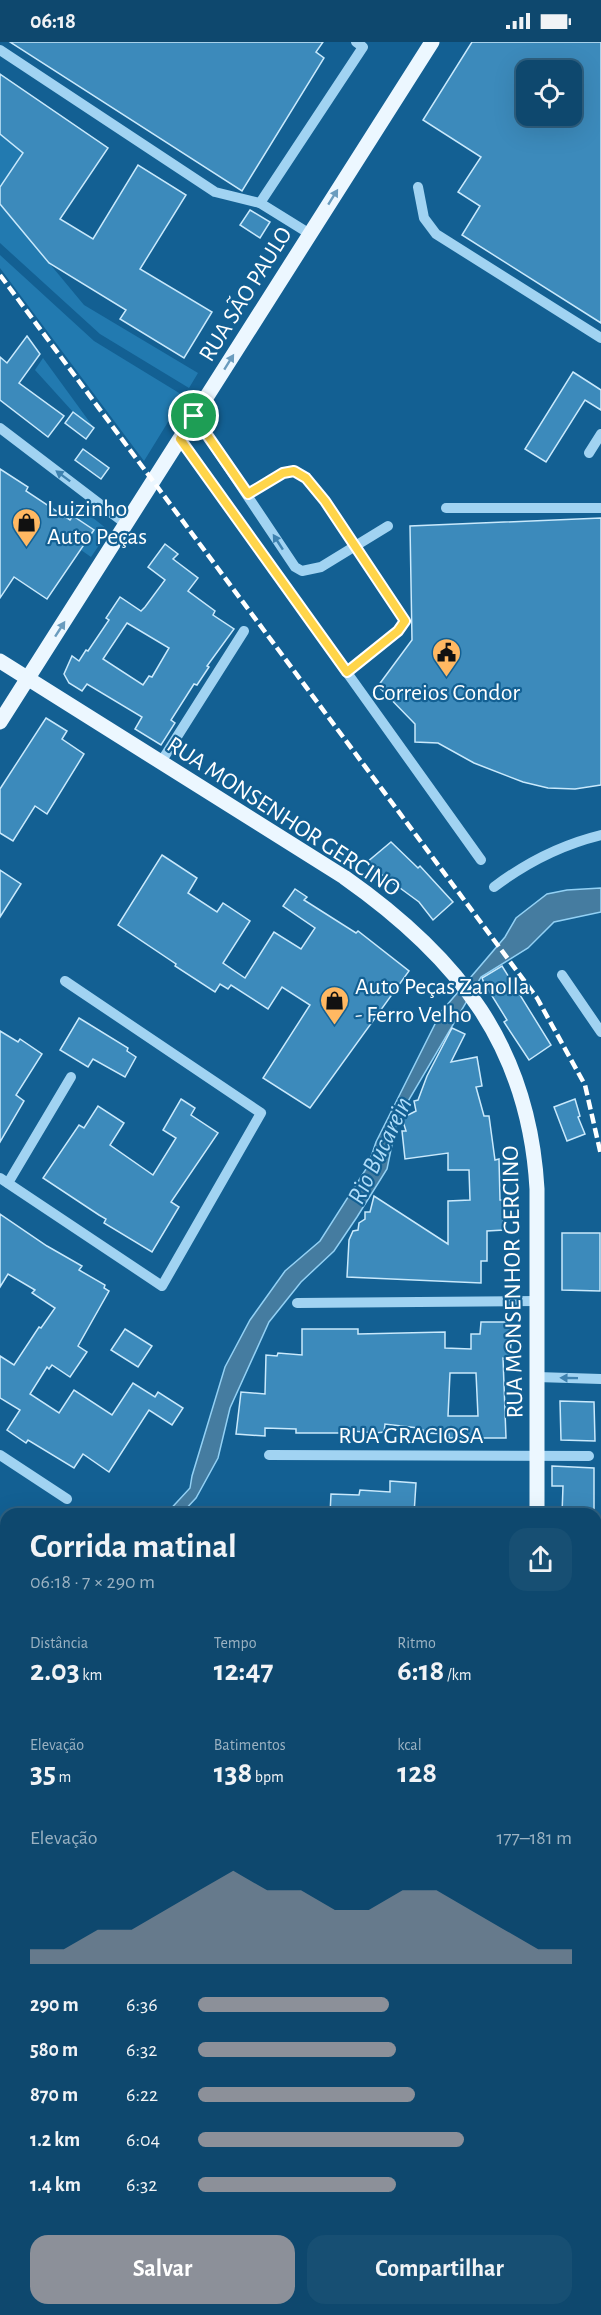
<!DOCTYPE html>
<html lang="pt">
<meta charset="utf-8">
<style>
:root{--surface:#0e486e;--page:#174f73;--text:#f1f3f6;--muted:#9bb2c2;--line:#2e6081;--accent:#8c9099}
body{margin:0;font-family:"Alegreya Sans",sans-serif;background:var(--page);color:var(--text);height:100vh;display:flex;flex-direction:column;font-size:22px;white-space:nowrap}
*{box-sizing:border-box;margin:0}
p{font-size:20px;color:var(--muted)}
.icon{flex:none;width:33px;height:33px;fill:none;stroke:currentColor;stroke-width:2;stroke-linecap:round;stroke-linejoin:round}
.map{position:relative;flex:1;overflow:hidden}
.sheet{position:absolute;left:0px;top:1466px;width:602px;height:808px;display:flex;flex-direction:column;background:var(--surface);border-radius:18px 18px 0 0;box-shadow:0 6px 24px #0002,0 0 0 2px var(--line)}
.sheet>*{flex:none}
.tools{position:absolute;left:516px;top:18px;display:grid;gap:12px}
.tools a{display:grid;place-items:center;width:66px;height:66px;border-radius:12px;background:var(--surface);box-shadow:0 6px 24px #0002,0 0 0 2px var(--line);font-size:30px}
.pin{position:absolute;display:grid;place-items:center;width:51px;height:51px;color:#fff;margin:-26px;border:3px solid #fff;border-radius:50%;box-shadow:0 2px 6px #0007}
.round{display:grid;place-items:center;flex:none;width:63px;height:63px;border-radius:18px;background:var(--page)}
.overview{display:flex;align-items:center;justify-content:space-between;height:102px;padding:0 30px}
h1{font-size:33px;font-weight:700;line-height:45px}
.stats{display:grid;grid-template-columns:repeat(3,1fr);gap:9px;height:102px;padding:6px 30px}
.stats div{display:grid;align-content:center}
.stats b{font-size:30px;font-weight:700}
.stats small{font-size:16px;font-weight:400}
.stats p{font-size:16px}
.chart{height:168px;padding:12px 30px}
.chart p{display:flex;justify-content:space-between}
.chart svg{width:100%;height:108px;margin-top:6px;fill:var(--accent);opacity:.7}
.action{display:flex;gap:12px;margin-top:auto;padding:12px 30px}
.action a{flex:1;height:69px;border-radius:18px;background:var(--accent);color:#fff;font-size:24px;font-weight:700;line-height:69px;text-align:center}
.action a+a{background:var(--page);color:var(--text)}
ul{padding:0 30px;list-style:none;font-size:20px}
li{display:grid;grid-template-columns:96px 72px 1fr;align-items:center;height:45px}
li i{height:15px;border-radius:8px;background:var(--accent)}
.status{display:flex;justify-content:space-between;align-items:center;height:42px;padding:0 30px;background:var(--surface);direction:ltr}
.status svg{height:16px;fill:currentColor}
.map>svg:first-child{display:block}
.green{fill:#227ab0}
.water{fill:#457ca0;stroke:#93d1f5;stroke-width:1.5}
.building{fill:#3c8abb;stroke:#c9e9fc;stroke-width:1.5;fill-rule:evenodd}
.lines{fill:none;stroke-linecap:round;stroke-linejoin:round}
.minor{stroke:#a1d3f2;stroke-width:10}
.major{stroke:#ecf7ff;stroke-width:15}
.rail{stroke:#fff;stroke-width:4.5;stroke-dasharray:10 4.5;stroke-linecap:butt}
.oneway{fill:#6a9cbe}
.oneway2{fill:#3e82b0}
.route-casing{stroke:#fff;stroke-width:12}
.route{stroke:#ffd54a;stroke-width:8}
.labels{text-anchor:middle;stroke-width:4.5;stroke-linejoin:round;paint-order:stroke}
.street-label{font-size:24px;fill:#fff;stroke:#136093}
.poi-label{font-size:24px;fill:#fff;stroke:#136093;text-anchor:start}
.water-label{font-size:26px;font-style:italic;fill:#aedcf9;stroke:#136093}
</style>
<div class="status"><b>06:18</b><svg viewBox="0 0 49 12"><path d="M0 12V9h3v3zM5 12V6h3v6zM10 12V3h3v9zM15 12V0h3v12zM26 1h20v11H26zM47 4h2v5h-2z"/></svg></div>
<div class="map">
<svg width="601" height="2273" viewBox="0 0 601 2273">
<rect width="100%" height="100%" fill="#136093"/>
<!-- green -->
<g class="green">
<path d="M0,92L23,111L0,145Z"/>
<path d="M0,162L84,263L198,331L189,346L100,292L0,201Z"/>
<path d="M0,213L94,299L184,354L144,419L0,226Z"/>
<path d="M43,316L94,386L73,370L35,328Z"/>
<path d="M74,461L107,487L108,490L91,515L81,508L94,487L68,471Z"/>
</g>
<!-- water -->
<path class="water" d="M601,846V870L554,880L528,906L481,935L397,1078L387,1127L357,1175L334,1209L301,1240L269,1280L230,1366L218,1416L196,1456L182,1471L166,1472L190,1446L192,1434L225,1325L250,1278L285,1229L320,1199L368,1124L376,1100L441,970L505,895L516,876L547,852L567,848Z"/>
<!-- building -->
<g class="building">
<path d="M10,0H323L316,10L324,16L242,149Z"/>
<path d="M472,0H601V281L462,193L480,164L458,150L481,115L423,78ZM526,28H572V74H526Z"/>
<path d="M0,32L108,106L60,177L93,197L138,123L186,153L140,227L212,270L184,316L120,277L126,268L49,221L0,162V145L23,111L0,92Z"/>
<path d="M250,168L270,180L260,196L240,183Z"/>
<path d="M27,294L40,312L19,341L64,374L48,395L0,358V315L7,321Z"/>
<path d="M573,330L601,348V368L585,358L546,420L525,407Z"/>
<path d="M73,370L94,386L86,397L65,381Z"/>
<path d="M83,407L109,426L101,437L75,418Z"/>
<path d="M0,427L28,445L26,449L70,478L73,474L94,488L47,557L14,535L0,556Z"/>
<path d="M601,476V743L575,747L548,746L523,740L474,721L438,701L415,700V682L378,644L412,598L410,484Z"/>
<path d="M165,502L178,512L173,517L198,536L188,549L215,569L213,573L234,587L207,624L209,625L197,643L194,642L171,678L175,681L161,703L135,687L142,675L87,642L82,649L69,641L64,632L72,614L79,619L86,608L88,609L109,578L106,576L120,555L141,569L145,565L165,538L148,525ZM127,581L169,606L152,635L149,634L143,643L103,617Z"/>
<path d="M46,676L67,689L62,697L84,712L47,772L35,764L13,799L0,791V747Z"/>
<path d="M391,800L418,826L420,824L453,860L433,878L419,860L366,821Z"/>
<path d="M162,813L197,836L188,851L217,870L223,861L250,879L223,921L245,936L274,890L301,907L315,886L283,864L295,847L307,855L304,858L356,891L358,889L409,929L310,1066L263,1036L310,963L282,945L268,967L231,943L228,947L220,942L215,950L175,924L176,922L118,883Z"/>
<path d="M0,828L21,842L0,875Z"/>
<path d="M502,924L551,1003L529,1018L504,980L507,978L484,941L482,936Z"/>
<path d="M79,976L128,1006L127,1009L136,1015L125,1035L93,1017L88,1025L60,1008Z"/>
<path d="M452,986L465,992L451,1020L477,1015L482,1044L476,1045L484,1074H489L495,1118L499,1117L500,1158H502L504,1188L487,1189V1219H481V1241L347,1235L349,1198L353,1189L358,1188L359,1181L365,1177V1170H370L374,1154L448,1202V1159L470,1158L469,1128H448V1111L405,1117L402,1089H406L402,1076L416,1069L414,1059L418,1058L427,1034Z"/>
<path d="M0,989L18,1000L20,997L42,1012L16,1053L24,1059L0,1100Z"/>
<path d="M181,1057L195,1066L191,1073L218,1091L171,1160L179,1165L152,1210L104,1181L106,1177L99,1173L43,1136L79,1083L84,1086L98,1064L124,1081L110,1103L153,1133L176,1096L163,1088Z"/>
<path d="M575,1057L580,1074L578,1075L585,1092L567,1099L554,1065Z"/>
<path d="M0,1172L47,1204L82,1224L79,1228L105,1243L104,1246L109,1249L78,1304L87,1310L70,1335L52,1323L49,1327L47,1325L30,1352L59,1371L74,1348L112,1373L133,1341L155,1355L158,1350L183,1366L172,1383L149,1368L109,1430L83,1412L74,1426L28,1398L26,1401L7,1388L20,1368L0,1356V1314L14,1323L39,1285L41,1286L55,1266L32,1251L35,1248L8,1232L0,1245Z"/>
<path d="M562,1191H600V1249L562,1248Z"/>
<path d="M481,1280H508L514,1287V1300H511L510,1317L503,1316L506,1396H449V1392L423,1391V1388H418V1386L385,1382L384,1390L376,1391L352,1389V1391H296V1387L265,1386V1394L236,1392L241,1350L265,1352L266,1313L277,1314L278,1311L302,1313V1287H358V1292L445,1290V1306L471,1307V1292H480ZM450,1331H476L478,1374H448Z"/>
<path d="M125,1287L152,1304L138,1325L111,1308Z"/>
<path d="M560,1359L594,1360L595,1399L561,1398Z"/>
<path d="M552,1424L594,1426V1472H562L563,1444H552Z"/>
<path d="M390,1439L416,1441L414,1472H330L331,1452L359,1453L360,1448L390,1450Z"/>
</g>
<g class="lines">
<!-- minor -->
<g class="minor">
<path d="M0,8L215,150L260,161L310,192"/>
<path d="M418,145L424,176L436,192L601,296"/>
<path d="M260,161L363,5L356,0"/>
<path d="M194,374L295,525L302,529L321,525L388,484"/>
<path d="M0,386L126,482"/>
<path d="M180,397L481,818"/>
<path d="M589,411L601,392"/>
<path d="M248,452L283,431L294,429L306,436L325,459L405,579L398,589L347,630"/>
<path d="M446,466H601"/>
<path d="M161,720L244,589"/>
<path d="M494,845C527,820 560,803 601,793"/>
<path d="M562,933L601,990"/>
<path d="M0,1136L162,1244L261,1071L65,939"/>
<path d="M8,1141L71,1035"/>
<path d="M297,1261L538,1259"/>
<path d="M537,1335L601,1337"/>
<path d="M0,1413L67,1457"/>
<path d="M269,1413L589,1414"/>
<path d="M0,1670L6,1671"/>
<path d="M0,1945L6,1937"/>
<path d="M0,1984L6,1986"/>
<path d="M0,2164L6,2165"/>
<path d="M504,2273L506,2268"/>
<path d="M596,2273L601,2129"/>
</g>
<!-- major -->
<g class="major">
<path d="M0,619L344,835C458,915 529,1004 537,1147V1472"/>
<path d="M0,680L432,0"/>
<path d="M596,1880H601"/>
<path d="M277,2273L281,2268"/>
</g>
<!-- rail -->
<g class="rail">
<path d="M0,233L537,956L585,1043L601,1113"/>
<path d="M596,1778L601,1548"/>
<path d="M575,2273L576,2268"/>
</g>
</g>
<!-- one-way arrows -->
<defs><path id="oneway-solid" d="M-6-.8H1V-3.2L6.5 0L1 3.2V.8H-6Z" transform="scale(1.5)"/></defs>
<g class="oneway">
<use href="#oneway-solid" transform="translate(333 155) rotate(-58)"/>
<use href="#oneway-solid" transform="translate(229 320) rotate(-58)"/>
<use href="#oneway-solid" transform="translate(60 587) rotate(-57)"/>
</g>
<g class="oneway2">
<use href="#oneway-solid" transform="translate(63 434) rotate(-143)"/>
<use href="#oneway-solid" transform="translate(278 500) rotate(-123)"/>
<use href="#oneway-solid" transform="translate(569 1336) rotate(-179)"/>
</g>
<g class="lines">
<defs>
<path id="route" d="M194,374L248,452L283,431L294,429L306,436L325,459L405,579L398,589L347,630L180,397Z"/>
</defs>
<!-- route casing -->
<use href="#route" class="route-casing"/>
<!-- route -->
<use href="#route" class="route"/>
</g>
<!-- icons -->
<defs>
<symbol id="shop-pin" viewBox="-11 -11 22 30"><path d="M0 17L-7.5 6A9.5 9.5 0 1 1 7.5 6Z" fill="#ffb862" stroke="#136093"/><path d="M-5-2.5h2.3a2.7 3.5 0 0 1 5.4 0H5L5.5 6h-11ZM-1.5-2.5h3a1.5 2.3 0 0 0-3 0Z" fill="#111"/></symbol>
<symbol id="civic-pin" viewBox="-11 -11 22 30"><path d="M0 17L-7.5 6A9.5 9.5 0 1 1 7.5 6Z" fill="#ffb862" stroke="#136093"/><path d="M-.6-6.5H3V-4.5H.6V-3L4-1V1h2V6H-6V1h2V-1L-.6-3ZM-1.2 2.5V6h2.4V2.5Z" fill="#111"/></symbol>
</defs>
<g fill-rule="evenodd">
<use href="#shop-pin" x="10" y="464" width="33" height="45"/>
<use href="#civic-pin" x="430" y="594" width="33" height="45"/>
<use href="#shop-pin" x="318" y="942" width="33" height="45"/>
</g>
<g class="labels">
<!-- street labels -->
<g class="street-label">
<text transform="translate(245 252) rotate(-58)" y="8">RUA SÃO PAULO</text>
<text transform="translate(284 774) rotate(33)" y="8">RUA MONSENHOR GERCINO</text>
<text transform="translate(512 1240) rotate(-91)" y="8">RUA MONSENHOR GERCINO</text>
<text x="411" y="1401">RUA GRACIOSA</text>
</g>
<!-- poi labels -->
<g class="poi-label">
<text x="47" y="474">Luizinho<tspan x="47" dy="28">Auto Peças</tspan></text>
<text x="446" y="658" text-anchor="middle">Correios Condor</text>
<text x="355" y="952">Auto Peças Zanolla<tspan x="355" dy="28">- Ferro Velho</tspan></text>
</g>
<!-- water labels -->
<g class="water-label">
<text transform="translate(379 1108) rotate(-64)" y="9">Rio Bucarein</text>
</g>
</g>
</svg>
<div class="tools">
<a><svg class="icon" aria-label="locate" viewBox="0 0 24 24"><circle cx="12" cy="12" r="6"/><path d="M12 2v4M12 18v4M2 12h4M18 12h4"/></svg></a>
</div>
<div class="pin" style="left:194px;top:374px;background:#1e9e55"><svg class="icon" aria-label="arrive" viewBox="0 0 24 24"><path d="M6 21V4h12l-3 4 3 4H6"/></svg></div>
<section class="sheet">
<div class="overview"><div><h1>Corrida matinal</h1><p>06:18 · 7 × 290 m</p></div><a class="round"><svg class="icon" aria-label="share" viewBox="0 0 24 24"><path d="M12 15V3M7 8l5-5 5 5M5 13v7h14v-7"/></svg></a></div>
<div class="stats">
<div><p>Distância</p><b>2.03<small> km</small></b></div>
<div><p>Tempo</p><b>12:47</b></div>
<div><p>Ritmo</p><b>6:18<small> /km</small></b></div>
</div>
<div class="stats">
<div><p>Elevação</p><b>35<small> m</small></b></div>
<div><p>Batimentos</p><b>138<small> bpm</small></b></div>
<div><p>kcal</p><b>128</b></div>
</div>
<div class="chart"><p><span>Elevação</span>177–181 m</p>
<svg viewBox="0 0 160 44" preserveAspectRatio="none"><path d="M0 44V38L10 38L20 30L30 30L40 22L50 14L60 6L70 14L80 14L90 22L100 22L110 14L120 14L130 22L140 30L150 38L160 38V44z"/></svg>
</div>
<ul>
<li><b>290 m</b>6:36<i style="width:51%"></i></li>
<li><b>580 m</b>6:32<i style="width:53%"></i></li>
<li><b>870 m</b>6:22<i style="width:58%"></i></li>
<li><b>1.2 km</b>6:04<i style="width:71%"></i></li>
<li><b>1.4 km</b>6:32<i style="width:53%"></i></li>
</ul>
<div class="action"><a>Salvar</a><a>Compartilhar</a></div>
</section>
</div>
